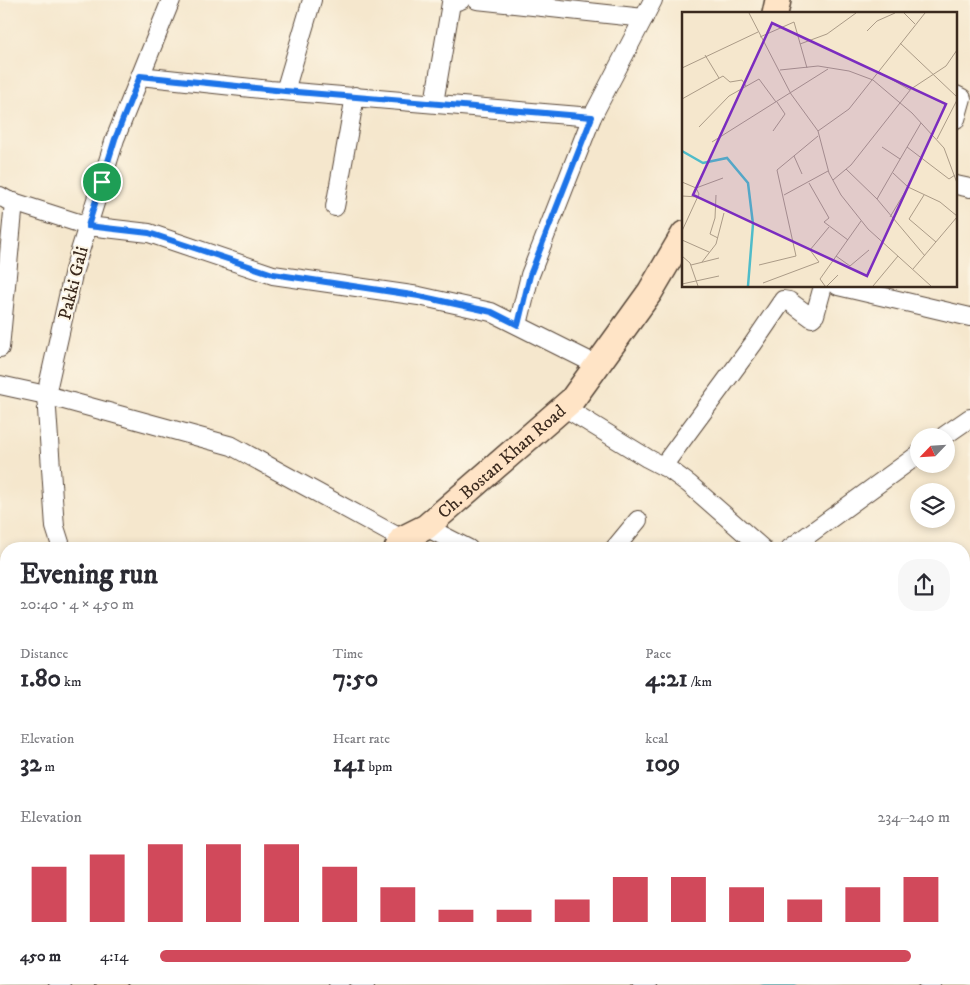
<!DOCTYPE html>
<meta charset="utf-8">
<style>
:root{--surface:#fff;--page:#f7f7f7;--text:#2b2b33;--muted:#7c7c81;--accent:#d1495b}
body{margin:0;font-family:"IM FELL DW Pica",serif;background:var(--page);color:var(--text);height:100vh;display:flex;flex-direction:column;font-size:19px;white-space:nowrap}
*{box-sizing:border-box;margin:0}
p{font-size:16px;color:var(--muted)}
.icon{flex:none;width:28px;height:28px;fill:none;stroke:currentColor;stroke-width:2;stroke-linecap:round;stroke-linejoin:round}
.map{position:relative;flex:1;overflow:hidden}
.drawer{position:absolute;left:0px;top:542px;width:970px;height:442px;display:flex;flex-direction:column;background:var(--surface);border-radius:20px 20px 0 0;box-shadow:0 2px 8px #0003}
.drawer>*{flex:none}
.needle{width:32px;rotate:245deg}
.buttons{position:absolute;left:910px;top:428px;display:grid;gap:10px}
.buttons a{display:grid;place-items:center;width:45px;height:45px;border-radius:50%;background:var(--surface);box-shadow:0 2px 8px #0003;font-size:25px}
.pin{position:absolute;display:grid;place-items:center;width:42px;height:42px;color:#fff;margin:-21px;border:2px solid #fff;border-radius:50%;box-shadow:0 1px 5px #0007}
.round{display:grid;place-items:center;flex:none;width:52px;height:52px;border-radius:20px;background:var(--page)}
.headline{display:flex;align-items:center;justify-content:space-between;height:85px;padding:0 20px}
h1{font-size:28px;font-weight:700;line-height:38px}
.metrics{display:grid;grid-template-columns:repeat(3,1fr);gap:8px;height:85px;padding:5px 20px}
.metrics div{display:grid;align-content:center}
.metrics b{font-size:25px;font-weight:700}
.metrics small{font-size:14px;font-weight:400}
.metrics p{font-size:14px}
.chart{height:140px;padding:10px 20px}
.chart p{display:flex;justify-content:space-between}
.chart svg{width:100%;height:90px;margin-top:5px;stroke:var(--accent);stroke-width:6}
ul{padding:0 20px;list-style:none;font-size:16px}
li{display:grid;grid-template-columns:80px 60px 1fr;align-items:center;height:38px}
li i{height:12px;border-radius:6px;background:var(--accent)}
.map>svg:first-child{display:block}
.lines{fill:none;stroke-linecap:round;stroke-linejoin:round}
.river{stroke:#4fbcc9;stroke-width:34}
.minor-casing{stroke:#574638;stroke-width:20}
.secondary-casing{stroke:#574638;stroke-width:28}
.minor{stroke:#fff;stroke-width:18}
.secondary{stroke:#ffe4c6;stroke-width:25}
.route-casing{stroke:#fff;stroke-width:10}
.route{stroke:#1a73e8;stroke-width:6}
.labels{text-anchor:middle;stroke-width:4;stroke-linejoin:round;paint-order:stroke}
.street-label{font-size:18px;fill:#3b2a1e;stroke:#fcf5e5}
.inset-river{fill:none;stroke:#4fbcc9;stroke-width:2.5}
.inset-road{fill:none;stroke:#ab9b87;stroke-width:1}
.view{fill:#7b2cbf;fill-opacity:0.15;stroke:#7b2cbf;stroke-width:2.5}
.inset-edge{fill:none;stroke:#3b2a1e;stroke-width:2.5}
</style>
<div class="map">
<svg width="970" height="985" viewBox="0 0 970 985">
<rect width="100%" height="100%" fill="#fcf5e5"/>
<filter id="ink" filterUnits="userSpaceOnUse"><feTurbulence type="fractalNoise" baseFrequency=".02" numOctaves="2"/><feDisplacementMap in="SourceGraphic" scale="10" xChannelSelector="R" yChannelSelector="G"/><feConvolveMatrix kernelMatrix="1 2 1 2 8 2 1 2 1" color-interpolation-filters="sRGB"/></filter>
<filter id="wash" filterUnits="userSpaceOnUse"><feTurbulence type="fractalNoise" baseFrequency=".0096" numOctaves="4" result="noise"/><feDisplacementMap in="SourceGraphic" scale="20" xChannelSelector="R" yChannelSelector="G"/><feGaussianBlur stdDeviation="1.12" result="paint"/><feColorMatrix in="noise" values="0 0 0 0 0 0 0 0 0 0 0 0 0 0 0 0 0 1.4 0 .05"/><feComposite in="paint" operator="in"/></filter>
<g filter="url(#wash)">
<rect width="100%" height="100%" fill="#f5e7cd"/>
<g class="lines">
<!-- river -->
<g class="river">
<path d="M964,648L970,644"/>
<path d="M780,979L785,985"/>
</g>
</g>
</g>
<g filter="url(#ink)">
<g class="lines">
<defs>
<g id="minor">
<path d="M477,0L644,18"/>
<path d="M140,76L270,90L592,117"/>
<path d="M285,91L312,0"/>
<path d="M956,95L962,98L956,119"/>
<path d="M434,103L451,3L461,0"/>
<path d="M956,185L970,188"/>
<path d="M0,196L7,200L88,226L149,233L273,275L419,296L491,312L597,365"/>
<path d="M335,207L355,96"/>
<path d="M838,286L970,317"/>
<path d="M518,325L530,275L592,117L653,0"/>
<path d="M0,348L14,202"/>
<path d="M0,385L46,395L232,446L402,539"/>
<path d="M564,407L647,458L670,470L689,484L763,549"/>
<path d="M944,436L970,418"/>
<path d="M663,466L753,344L783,300L789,301L812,318L815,315L823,286"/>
<path d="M426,527L469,549"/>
<path d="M62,549L55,527L46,395L74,270L115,139L171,0"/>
<path d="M614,549L638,520"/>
<path d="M789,549L919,454"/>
<path d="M0,771L6,778"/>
<path d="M0,841L6,836"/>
<path d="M964,850L970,848"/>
<path d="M0,931L6,936"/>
<path d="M966,951L970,959"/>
<path d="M56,979L63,985"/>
<path d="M356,979L365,985"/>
<path d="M638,979L648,985"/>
<path d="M926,979L933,983"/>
<path d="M338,985L342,979"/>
</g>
<g id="secondary">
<path d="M775,14L778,0"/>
<path id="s1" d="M397,549L402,539L426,527L572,400L650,292L684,234"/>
<path d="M109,985L114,979"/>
</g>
</defs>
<!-- minor casing -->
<use href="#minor" class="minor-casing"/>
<!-- secondary casing -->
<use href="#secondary" class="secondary-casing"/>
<!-- minor -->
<use href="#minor" class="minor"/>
<!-- secondary -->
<use href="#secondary" class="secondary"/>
</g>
</g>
<g class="lines" filter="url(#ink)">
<defs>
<path id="route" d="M140,76L285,91L592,117L530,275L518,325L492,312L419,296L273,274L149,233L88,226L115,139Z"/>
</defs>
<!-- route casing -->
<use href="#route" class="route-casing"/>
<!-- route -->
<use href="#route" class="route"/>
</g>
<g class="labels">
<!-- street labels -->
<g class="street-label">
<text transform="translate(73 283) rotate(-76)" y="6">Pakki Gali</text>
<text dy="6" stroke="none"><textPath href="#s1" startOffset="138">Ch. Bostan Khan Road</textPath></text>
</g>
</g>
<!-- overview -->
<g transform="translate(682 12)">
<rect width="275" height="275" fill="#f5e7cd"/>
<path class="inset-river" d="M0,139L21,151L45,146L66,171L71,212L66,274"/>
<path class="inset-road" d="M67,1L109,82L136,119L147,161L159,183L186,217L249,274M222,1L233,12M185,19L195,9L213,1M78,25L112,10L125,56M218,31L275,85M118,32L145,22L174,1M23,43L37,66M0,56L76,20M98,58L136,54L167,59L191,68L230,101L262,136L275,171M197,60L228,78M0,87L41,64L48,70L60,68L64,74M17,115L47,84L77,67L94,90M91,119L103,102L95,90M136,119L167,97L243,1M255,127L275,88M30,130L146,57M200,135L218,147M225,135L267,167L273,163M112,144L120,162M164,157L195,187L243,244M211,161L226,175L258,190L275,204M151,168L169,153L229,77L264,54L275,38M0,170L14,176L17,182L0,219M127,171L147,206L142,210L166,228M14,176L41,166M34,183L33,206L28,222L36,226M102,183L146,159M242,183L227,207L254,230M0,184L17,185M195,187L239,111M208,205L226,175M0,228L27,240M0,244L8,251L16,274M154,244L168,254L187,238M20,250L34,232L42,201M9,253L37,246M77,253L114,244L95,158L136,124M231,257L275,205M81,271L137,250L128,238L147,215M0,272L37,264M143,274L138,267L179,209M145,274L156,263M191,274L216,244"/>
<path class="view" d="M90,11L264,92L185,264L11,183Z"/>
<rect width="275" height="275" class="inset-edge"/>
</g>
</svg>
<div class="buttons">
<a><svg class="needle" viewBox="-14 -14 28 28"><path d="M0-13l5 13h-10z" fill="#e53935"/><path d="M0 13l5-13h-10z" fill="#7c7c81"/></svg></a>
<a><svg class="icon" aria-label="layers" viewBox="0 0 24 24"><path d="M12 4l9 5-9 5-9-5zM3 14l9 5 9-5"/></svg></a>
</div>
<div class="pin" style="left:102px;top:182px;background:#1e9e55"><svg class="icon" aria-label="arrive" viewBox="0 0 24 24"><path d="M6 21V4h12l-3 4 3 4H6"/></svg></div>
<section class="drawer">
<div class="headline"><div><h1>Evening run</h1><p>20:40 · 4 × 450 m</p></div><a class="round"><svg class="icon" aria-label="share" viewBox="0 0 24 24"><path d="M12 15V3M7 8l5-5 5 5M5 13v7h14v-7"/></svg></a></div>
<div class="metrics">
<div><p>Distance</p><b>1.80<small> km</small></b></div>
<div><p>Time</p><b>7:50</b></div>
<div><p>Pace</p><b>4:21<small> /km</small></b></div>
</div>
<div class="metrics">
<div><p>Elevation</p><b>32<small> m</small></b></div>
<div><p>Heart rate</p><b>141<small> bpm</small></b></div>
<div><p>kcal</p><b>109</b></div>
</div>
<div class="chart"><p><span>Elevation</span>234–240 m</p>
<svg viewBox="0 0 160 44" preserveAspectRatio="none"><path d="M5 44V17M15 44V11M25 44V6M35 44V6M45 44V6M55 44V17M65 44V27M75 44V38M85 44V38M95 44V33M105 44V22M115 44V22M125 44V27M135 44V33M145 44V27M155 44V22"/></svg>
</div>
<ul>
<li><b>450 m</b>4:14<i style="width:95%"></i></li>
</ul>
</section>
</div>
